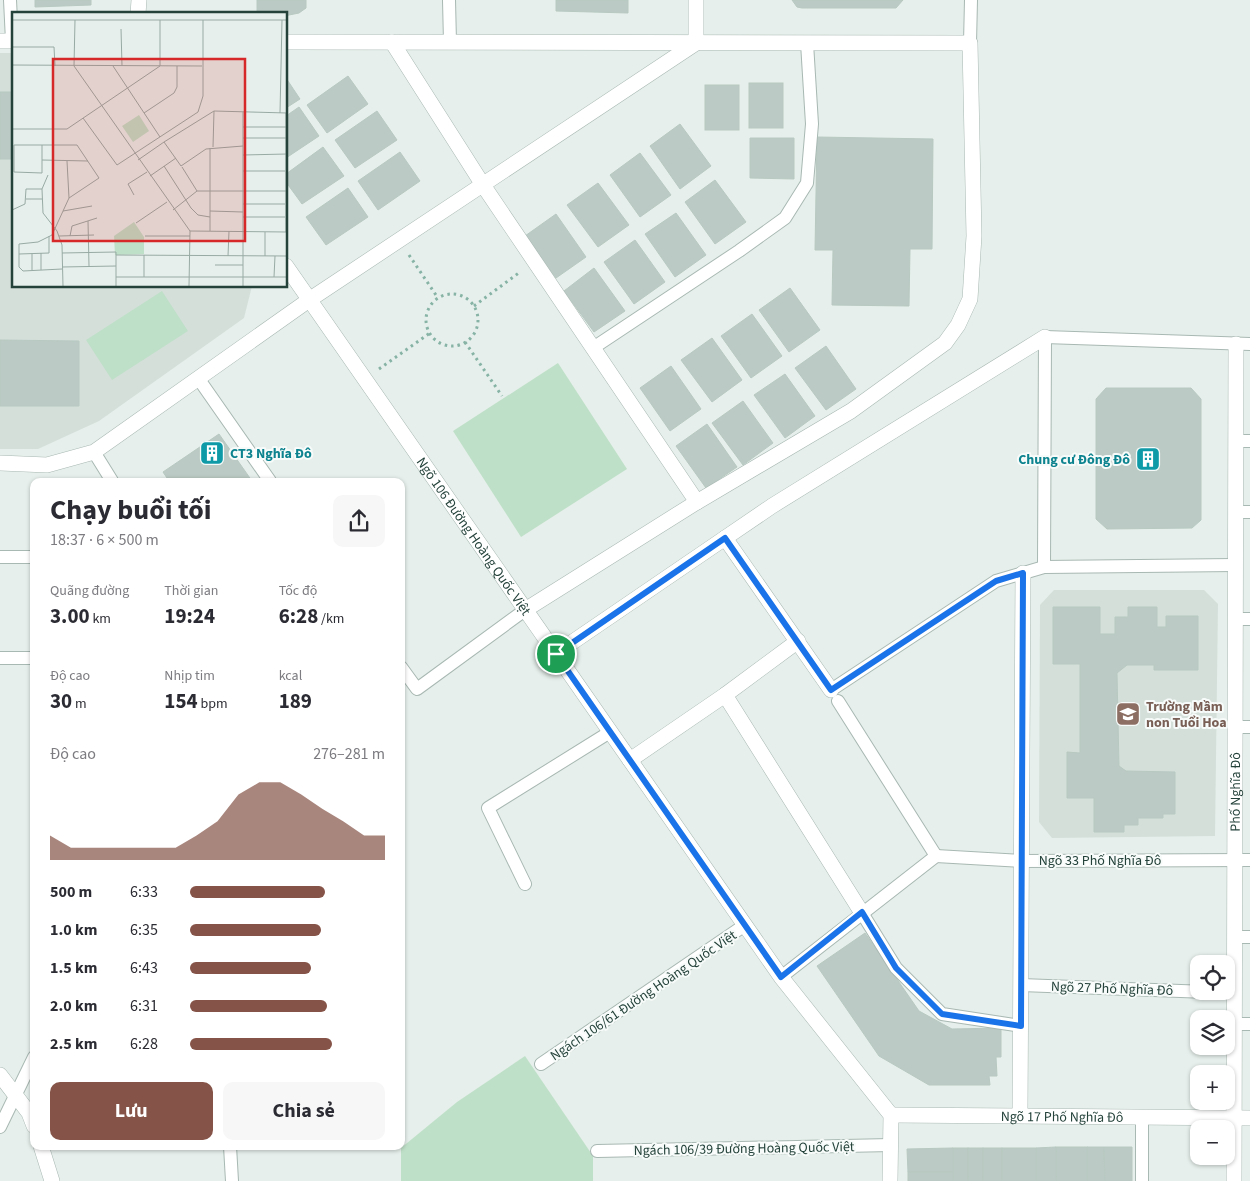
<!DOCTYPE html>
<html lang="vi">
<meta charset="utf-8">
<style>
:root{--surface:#fff;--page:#f7f7f7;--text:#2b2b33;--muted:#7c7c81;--accent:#855347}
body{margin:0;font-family:"Source Sans 3",sans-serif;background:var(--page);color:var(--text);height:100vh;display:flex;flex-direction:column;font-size:19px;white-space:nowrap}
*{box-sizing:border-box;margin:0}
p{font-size:16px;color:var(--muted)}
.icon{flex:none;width:28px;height:28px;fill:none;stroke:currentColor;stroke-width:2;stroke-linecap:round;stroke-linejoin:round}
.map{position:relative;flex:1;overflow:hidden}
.drawer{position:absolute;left:30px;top:478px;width:375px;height:672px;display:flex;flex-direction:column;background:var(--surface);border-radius:10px;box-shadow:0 1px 4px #0004}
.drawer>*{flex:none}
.controls{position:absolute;left:1190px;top:955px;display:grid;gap:10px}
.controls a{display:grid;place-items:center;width:45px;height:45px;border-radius:10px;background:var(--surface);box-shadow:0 1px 4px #0004;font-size:25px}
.pin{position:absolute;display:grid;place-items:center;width:42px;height:42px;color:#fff;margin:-21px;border:2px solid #fff;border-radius:50%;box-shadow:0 1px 5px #0007}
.round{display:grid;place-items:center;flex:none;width:52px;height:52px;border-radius:10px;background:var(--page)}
.head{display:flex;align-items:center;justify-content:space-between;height:85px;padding:0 20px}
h1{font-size:28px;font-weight:700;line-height:38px}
.metrics{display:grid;grid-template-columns:repeat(3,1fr);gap:8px;height:85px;padding:5px 20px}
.metrics div{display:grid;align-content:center}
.metrics b{font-size:21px;font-weight:700}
.metrics small{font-size:14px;font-weight:400}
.metrics p{font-size:14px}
.chart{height:140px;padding:10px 20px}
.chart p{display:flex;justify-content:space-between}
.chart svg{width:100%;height:90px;margin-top:5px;fill:var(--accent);opacity:.7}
.primary-button{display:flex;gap:10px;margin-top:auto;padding:10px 20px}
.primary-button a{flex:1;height:58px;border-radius:10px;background:var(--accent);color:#fff;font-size:20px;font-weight:700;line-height:58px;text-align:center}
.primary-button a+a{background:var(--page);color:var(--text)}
ul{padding:0 20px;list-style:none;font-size:16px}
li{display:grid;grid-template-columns:80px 60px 1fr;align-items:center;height:38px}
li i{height:12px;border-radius:6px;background:var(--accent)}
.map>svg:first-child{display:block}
.built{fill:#d4dfda}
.green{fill:#bfe0c8}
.building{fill:#bbcac4;stroke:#b8c9c2}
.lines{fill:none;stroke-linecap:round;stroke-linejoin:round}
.service-casing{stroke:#a8b8b2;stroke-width:14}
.minor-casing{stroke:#a8b8b2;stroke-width:16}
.tertiary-casing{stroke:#a8b8b2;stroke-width:16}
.path{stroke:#86b3a5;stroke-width:3;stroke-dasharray:2.5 4;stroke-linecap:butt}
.service{stroke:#fff;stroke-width:12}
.minor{stroke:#fff;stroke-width:15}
.tertiary{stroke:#fff;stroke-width:15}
.route-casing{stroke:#fff;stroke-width:10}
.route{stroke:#1a73e8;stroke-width:6}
.labels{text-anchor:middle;stroke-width:4;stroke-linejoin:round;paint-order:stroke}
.culture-label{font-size:14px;font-weight:bold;fill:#0d838f;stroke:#f7fbf9;text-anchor:start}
.street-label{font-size:14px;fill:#24423a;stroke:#f7fbf9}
.education-label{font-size:14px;font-weight:bold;fill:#785e54;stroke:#f7fbf9;text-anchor:start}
.inset-road{fill:none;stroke:#98aaa4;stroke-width:1}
.view{fill:#d62828;fill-opacity:0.15;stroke:#d62828;stroke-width:2.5}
.inset-edge{fill:none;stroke:#24423a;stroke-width:2.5}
</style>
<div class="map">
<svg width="1250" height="1181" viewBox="0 0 1250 1181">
<rect width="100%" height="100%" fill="#e6efeb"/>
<!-- built -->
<g class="built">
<path d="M0,53H14V286H252L244,318L99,421L38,449H0Z"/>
<path d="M1054,590H1204L1218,604L1215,836L1052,838L1039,822L1040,605Z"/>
</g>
<!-- green -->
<g class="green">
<path d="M162,291L188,331L112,380L86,340Z"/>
<path d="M558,363L627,469L521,537L453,431Z"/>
<path d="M525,1056L593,1156V1181H401V1148L457,1102Z"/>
</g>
<!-- building -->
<g class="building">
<path d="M35,0H91V5L35,7Z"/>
<path d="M257,0H306V8L299,13L289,15L286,16V14H263L257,11Z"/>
<path d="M556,0H628V13L556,11Z"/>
<path d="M792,0H903L896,8H802L797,7Z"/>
<path d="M348,76L368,104L327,133L307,105Z"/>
<path d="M286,78L300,99L286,108Z"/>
<rect x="749" y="83" width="34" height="45"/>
<rect x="705" y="85" width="34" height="45"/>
<rect x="0" y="92" width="14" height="67"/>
<path d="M299,107L319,136L286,158V116Z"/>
<path d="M377,111L397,140L355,168L335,140Z"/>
<path d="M680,124L711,166L680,189L650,146Z"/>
<path d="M817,137L933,139L932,249H910L909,306L832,305L833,250H815Z"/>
<path d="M750,138H794V179L750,178Z"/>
<path d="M323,147L344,176L302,204L286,182V174Z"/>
<path d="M400,152L420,181L378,210L358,181Z"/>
<path d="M640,153L671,195L640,217L610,175Z"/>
<path d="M715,180L746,222L715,244L685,202Z"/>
<path d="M598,183L629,225L598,247L567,205Z"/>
<path d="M348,188L368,217L326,245L306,217Z"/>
<path d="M676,213L706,255L675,277L645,234Z"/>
<path d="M556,214L586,257L556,278L525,236Z"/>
<path d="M635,240L665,282L634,304L604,262Z"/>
<path d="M594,268L625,311L594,332L564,291Z"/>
<path d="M790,288L820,330L789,352L759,310Z"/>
<path d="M752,314L782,356L751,378L721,336Z"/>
<path d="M712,338L742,380L712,402L681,360Z"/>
<path d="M0,340L79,341V406H0Z"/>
<path d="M826,346L856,389L826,410L795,368Z"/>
<path d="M671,366L701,409L670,431L640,388Z"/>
<path d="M785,374L815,416L785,438L754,395Z"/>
<path d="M1106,388H1191L1201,399V520L1192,528L1107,529L1096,519V399Z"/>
<path d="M743,401L773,443L743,465L712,423Z"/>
<path d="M707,424L737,467L706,488L676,446Z"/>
<path d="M219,434L252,481H169L163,472Z"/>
<path d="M1053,607H1100V634H1115V617H1128V607H1157V627H1166V616H1198V670H1154V665H1127L1117,673L1119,766L1126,771L1175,772V814H1163V818H1138V825H1124V832H1094V798H1067V752L1080,753V664H1053Z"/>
<path d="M865,933L919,1011L952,1029L1001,1028V1057H996L997,1076H989L990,1085H929L879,1056L817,966Z"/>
<rect x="1056" y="1147" width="31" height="34"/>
<path d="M1056,1147V1181H1036V1148Z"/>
<path d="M1087,1147H1104L1105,1181H1087Z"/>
<path d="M1104,1147H1132V1181H1105Z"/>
<rect x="953" y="1148" width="15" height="33"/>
<path d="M953,1148V1172H908L907,1149Z"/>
<rect x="968" y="1148" width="15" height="33"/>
<rect x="983" y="1148" width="19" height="33"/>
<rect x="1002" y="1148" width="34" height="33"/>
<rect x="908" y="1172" width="45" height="9"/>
</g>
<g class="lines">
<defs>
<g id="service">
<path d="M10,0L12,41"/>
<path d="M449,0L450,42"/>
<path d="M970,43L971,0"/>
<path d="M593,348L739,251L785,218L807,183L812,124L807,43"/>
<path d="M198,378L270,481"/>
<path d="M1236,441H1250"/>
<path d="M94,452L112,481"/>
<path d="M1235,512H1250"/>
<path d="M0,557H34"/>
<path d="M1044,567L1045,337L1250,344"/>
<path d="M1235,619H1250"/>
<path d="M0,658H34"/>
<path d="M401,667L417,689L525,610"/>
<path d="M831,690L996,581L1044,567L1235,565"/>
<path d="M838,701L936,856"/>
<path d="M1235,727H1250"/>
<path d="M936,856L1021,861L1250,860"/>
<path d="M525,884L488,808L610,732"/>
<path d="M862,913L896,968L942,1014L1021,1026"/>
<path d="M1234,937H1250"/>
<path d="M781,977L936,856"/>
<path d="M1021,985L1234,993"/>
<path d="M1234,1024H1250"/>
<path d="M541,1064L745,925"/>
<path d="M0,1127L34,1057"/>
<path d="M230,1146L232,1181"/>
<path d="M597,1151L891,1145"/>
<path d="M1142,1181V1116"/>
</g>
<g id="minor">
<path d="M138,14L139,0"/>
<path d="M0,41H14"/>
<path d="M286,42L970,43L974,236L970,299L958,325L945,343L851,411L697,502L525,610"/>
<path d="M392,42L483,185L697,502"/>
<path id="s1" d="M286,266L781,977L891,1115L890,1181"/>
<path d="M0,463L47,465L94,452L309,300L696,43V0"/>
<path d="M555,654L725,538"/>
<path d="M831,690L725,538L772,506L1045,337"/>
<path d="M725,695L862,913"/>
<path d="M630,760L725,695L798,641"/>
<path d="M0,1075L29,1113L34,1126"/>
<path id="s2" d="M891,1115L1250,1118"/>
<path d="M1020,1115L1023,573"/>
<path d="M41,1146L52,1181"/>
</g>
<g id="tertiary">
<path id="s3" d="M1234,1181L1236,344"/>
</g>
</defs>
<!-- service casing -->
<use href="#service" class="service-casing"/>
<!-- minor casing -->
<use href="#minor" class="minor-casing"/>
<!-- tertiary casing -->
<use href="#tertiary" class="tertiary-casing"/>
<!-- path -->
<g class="path">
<path d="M409,255L438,298"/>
<circle cx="452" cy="320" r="26"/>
<path d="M474,306L520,272"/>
<path d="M465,342L502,396"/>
<path d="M379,369L430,333"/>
</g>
<!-- service -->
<use href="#service" class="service"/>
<!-- minor -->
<use href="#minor" class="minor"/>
<!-- tertiary -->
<use href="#tertiary" class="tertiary"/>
</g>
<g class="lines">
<defs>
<path id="route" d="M725,538L831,690L996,581L1023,573L1021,1026L942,1014L896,968L862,912L781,977L556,654Z"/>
</defs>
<!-- route casing -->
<use href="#route" class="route-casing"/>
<!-- route -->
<use href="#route" class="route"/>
</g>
<!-- icons -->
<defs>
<symbol id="building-square" viewBox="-11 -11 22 22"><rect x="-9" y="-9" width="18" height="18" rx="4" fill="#0f9aa8" stroke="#f7fbf9"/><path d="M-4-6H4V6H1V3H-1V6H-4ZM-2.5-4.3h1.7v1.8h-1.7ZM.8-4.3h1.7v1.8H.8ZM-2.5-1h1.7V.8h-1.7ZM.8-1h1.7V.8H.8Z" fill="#fff"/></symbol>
<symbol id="school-square" viewBox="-11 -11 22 22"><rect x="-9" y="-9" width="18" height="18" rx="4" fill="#8d6e63" stroke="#f7fbf9"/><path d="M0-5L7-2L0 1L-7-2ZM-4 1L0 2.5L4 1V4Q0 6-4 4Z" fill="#fff"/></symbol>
</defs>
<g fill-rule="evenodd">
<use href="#building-square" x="198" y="439" width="28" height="28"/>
<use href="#building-square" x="1134" y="445" width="28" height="28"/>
<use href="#school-square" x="1114" y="700" width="28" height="28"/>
</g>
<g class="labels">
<!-- culture labels -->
<g class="culture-label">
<text x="230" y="458">CT3 Nghĩa Đô</text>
<text x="1130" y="464" text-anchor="end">Chung cư Đông Đô</text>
</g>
<!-- street labels -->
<g class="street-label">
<text dy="5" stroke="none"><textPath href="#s1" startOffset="329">Ngõ 106 Đường Hoàng Quốc Việt</textPath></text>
<text dy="5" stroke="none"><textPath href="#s3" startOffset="389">Phố Nghĩa Đô</textPath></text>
<text x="1100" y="865">Ngõ 33 Phố Nghĩa Đô</text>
<text transform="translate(1112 988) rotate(2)" y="5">Ngõ 27 Phố Nghĩa Đô</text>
<text transform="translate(643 995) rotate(-34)" y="5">Ngách 106/61 Đường Hoàng Quốc Việt</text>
<text dy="5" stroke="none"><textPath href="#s2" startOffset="171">Ngõ 17 Phố Nghĩa Đô</textPath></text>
<text transform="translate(744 1148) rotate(-1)" y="5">Ngách 106/39 Đường Hoàng Quốc Việt</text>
</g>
<!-- education labels -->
<g class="education-label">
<text x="1146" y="711">Trường Mầm<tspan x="1146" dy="16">non Tuổi Hoa</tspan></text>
</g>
</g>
<!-- overview -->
<g transform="translate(12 12)">
<rect width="275" height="275" fill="#e6efeb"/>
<path d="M127,103L137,119L121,130L110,114ZM122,210L132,225V242L103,243L102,224Z" fill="#bfe0c8"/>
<path class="inset-road" d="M0,8H275M63,8L62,54L178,219L177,274M109,17L110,54M0,35H42L43,54M0,53L190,54M101,54L148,125M132,101L162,81L165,75V54M268,101L270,8M71,106L105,153L186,100L191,84V8M231,115H274M0,117H55L148,54V8M231,126H274M30,133V161L2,160V133H65L87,166L57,186L40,223L26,230L7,232V255L11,259L50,257M231,134L194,137L169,154L152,130L202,99L275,101M201,135L202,99M231,143L275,142M30,148L76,149M126,148L152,130M55,149L57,186M152,154L179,196L186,203L198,205M170,155L185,179M231,159H273M36,163L30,177L31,201L45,219L50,233L51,274M138,164L164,146M185,179H274M122,183L116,172L135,160M14,187H30M231,192H273M0,198L13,192L14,177H30M161,198L185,179M51,199L80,194M198,199L231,200M231,205H273M76,209L77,254M124,211L155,190M178,219L275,220M198,219V136M253,220V244M274,220V101M47,224L82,223M58,224L60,214L85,206M133,224H178M29,241V258M50,241L104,240V274M7,242L37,241V224M104,243L275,244M216,244L217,219M203,253H231M50,255L104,254M20,258V242M104,265H275M132,265V243M262,265L263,244M231,274V100"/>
<path class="view" d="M41,47H233V229H41Z"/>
<rect width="275" height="275" class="inset-edge"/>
</g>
</svg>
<div class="controls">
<a><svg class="icon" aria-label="locate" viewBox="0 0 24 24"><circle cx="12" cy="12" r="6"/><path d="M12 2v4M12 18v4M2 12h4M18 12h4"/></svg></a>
<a><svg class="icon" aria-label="layers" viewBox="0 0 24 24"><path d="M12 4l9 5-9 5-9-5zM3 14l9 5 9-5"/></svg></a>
<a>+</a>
<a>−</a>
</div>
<div class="pin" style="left:556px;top:654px;background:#1e9e55"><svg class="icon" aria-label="arrive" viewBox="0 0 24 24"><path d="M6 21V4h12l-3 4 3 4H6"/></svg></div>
<section class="drawer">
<div class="head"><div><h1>Chạy buổi tối</h1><p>18:37 · 6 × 500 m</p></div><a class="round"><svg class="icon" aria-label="share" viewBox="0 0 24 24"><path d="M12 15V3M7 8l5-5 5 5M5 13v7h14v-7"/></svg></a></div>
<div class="metrics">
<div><p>Quãng đường</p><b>3.00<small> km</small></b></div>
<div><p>Thời gian</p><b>19:24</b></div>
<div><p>Tốc độ</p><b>6:28<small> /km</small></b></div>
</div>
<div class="metrics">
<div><p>Độ cao</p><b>30<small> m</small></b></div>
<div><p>Nhịp tim</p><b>154<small> bpm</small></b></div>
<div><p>kcal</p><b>189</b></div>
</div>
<div class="chart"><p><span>Độ cao</span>276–281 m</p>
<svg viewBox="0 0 160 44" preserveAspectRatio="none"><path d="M0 44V32L10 38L20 38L30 38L40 38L50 38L60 38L70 32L80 25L90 12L100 6L110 6L120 12L130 19L140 25L150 32L160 32V44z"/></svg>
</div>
<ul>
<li><b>500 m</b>6:33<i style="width:69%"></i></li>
<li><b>1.0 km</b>6:35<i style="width:67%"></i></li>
<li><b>1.5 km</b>6:43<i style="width:62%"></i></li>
<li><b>2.0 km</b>6:31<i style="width:70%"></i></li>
<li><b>2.5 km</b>6:28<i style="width:73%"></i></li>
</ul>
<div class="primary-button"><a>Lưu</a><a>Chia sẻ</a></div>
</section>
</div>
